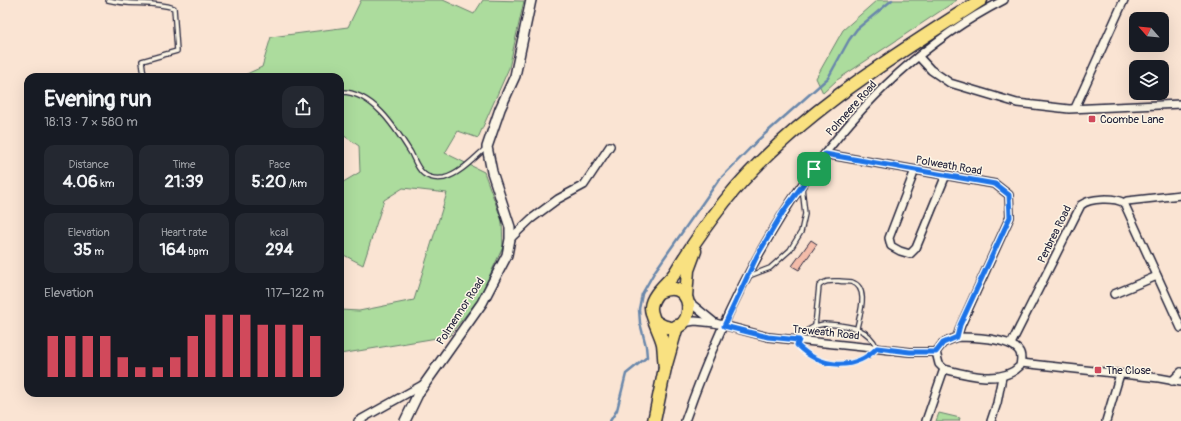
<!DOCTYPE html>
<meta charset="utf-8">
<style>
:root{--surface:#171b24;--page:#242831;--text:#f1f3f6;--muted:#9ea1a6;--accent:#d1495b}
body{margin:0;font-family:Pangolin,sans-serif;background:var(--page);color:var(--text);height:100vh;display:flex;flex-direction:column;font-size:15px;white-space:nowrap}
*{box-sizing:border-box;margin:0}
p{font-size:13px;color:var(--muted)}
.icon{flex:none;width:22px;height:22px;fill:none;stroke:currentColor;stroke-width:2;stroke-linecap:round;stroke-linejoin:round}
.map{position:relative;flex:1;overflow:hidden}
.details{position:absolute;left:24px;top:73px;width:320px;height:324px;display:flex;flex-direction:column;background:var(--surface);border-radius:12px;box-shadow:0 4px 16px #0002}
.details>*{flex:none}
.needle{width:26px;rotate:297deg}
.buttons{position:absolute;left:1129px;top:12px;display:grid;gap:8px}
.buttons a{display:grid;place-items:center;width:40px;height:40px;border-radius:8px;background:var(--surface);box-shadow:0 4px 16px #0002;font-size:20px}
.pin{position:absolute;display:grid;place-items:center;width:34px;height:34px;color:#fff;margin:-17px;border-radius:8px;box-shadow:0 2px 6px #0006}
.round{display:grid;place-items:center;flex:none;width:42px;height:42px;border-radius:12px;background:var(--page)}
.summary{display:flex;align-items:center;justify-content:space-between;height:68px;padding:0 20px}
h1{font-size:22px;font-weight:700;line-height:30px}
.figures{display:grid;grid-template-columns:repeat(3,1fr);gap:6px;height:68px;padding:4px 20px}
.figures div{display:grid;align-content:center;border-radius:10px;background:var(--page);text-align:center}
.figures b{font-size:17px;font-weight:700}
.figures small{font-size:11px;font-weight:400}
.figures p{font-size:11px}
.chart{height:112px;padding:8px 20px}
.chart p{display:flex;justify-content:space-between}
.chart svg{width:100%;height:72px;margin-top:4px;stroke:var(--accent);stroke-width:6}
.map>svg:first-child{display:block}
.green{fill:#acdc9d;stroke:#677f6c}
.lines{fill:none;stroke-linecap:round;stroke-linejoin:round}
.stream{stroke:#6987ab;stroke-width:2.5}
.building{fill:#f4bca9;stroke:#22223b}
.service-casing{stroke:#22223b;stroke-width:6}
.minor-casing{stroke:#22223b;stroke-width:10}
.tertiary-casing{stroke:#22223b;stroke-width:12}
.trunk-casing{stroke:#22223b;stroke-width:15}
.service{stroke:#fcf5e5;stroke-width:3.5}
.minor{stroke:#fcf5e5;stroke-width:7}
.tertiary{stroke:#fcf5e5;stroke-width:9}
.trunk{stroke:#f9e181;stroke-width:12}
.route-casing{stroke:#fff;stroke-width:8}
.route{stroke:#1a73e8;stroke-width:5}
.poi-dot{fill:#d1495b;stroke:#fcf5e5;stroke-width:1.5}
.labels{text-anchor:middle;stroke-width:3;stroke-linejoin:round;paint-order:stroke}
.street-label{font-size:11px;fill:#22223b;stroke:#fcf5e5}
.poi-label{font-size:11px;fill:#22223b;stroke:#fcf5e5;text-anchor:start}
</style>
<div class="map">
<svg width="1181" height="421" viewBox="0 0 1181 421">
<rect width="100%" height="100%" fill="#fae4d3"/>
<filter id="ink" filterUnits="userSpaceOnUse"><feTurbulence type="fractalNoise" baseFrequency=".025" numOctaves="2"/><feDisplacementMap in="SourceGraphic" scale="8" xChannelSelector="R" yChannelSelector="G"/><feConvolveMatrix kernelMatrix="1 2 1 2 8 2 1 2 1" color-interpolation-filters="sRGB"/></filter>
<g filter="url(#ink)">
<!-- green -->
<g class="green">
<path d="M361,0H443L474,14L483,0L524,1L509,68L478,138L458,131L445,153L484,172L502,221L503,247L478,300L449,336L340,354V310L359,311L414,300L447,193L403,188L384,200L363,265L340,253V184L360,172L359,146L340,133V77H240L262,67L271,37L348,27Z"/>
<path d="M877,0H957L837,80L823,93L816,78L843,30Z"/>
<path d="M939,413L960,418L959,421H936Z"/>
</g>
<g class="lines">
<!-- stream -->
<path class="stream" d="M610,421L617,410L626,374L647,357L646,346L640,323L639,309L642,294L655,271L718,181L757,141L828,78L849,40L857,29L892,0"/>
</g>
<!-- building -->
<path class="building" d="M811,240L817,244L799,270L792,266Z"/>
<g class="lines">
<defs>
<g id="service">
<path d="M108,0C130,6 153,1 174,8L177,51L142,61L144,76"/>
<path d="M340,92C373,91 396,129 411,153C414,159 418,170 424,174C429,178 437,179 444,178C460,174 474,158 486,148"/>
<path d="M749,276L770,268L790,250L801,232L805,214L802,187"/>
<path d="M824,324C846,326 867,325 877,348C853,372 820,368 797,345L801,334L815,326Z"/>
<path d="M815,326L819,286C825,280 831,281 839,281C843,282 848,281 852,282C870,288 859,316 857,328"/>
</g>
<g id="minor">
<path d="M919,57L931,70L950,83L1017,103L1069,109L1181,104"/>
<path d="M1075,108L1124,0"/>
<path d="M825,154L995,184L1009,195L1010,217L961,325L957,337"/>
<path d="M915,170L889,238L891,246L900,251L910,254L916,248L946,175"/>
<path d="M1124,203L1181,328"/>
<path d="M510,239L531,219L558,199L584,185L610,146"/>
<path d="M1114,294L1157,276"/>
<path d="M688,301L715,323"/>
<path d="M683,323L695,321L715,323L768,337L910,352H936"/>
<path d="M957,337C971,337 1010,338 1019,351C1022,355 1021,361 1020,366C1002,385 967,375 944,369L939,364L936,352L943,343Z"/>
<path d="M1011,344L1081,205C1090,198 1114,197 1124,203L1127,201L1181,195"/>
<path d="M1021,363L1159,378L1181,382"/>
<path d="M1172,381L1181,372"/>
<path d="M358,421L424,384"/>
<path d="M685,421C743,256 843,82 1004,0"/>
<path d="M926,421L944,369"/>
<path d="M991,421L997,403L1002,377"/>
<path d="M1106,421L1120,374"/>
</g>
<path id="tertiary" d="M405,421L419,392L482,303L507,255L510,239V227L492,172L487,147L500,109L515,76L531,0"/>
<g id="trunk">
<path d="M686,297L688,270L695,251"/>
<path d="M656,322C696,349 701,273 659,292"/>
<path d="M665,368C664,360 664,352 663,344C661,334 650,315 651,307C652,294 668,283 675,273C690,248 707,224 725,201C791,119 893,56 981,0"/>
<path d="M654,421L665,368L677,326"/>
</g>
</defs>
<!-- service casing -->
<use href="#service" class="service-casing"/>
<!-- minor casing -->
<use href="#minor" class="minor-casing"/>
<!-- tertiary casing -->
<use href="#tertiary" class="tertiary-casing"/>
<!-- trunk casing -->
<use href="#trunk" class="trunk-casing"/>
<!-- service -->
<use href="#service" class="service"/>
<!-- minor -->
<use href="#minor" class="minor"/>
<!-- tertiary -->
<use href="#tertiary" class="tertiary"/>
<!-- trunk -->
<use href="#trunk" class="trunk"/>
</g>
</g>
<g class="lines" filter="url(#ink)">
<defs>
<path id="route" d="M825,154L995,184L1009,195L1010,217L960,325L957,337L943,343L936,352H910L877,348C853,372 820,368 797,345L799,340L768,337L724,326L757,256L783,212Z"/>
</defs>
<!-- route casing -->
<use href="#route" class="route-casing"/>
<!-- route -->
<use href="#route" class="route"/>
</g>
<!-- markers -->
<g class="poi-dot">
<rect x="1088" y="115" width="8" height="8" rx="2"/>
<rect x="1094" y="366" width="8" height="8" rx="2"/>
</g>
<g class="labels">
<!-- street labels -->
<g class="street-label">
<text transform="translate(851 108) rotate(-48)" y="4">Polmeere Road</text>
<text transform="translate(949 165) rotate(10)" y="4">Polweath Road</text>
<text transform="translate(1054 234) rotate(-64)" y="4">Penbrea Road</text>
<text transform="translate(460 311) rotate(-57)" y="4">Polmennor Road</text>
<text transform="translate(826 332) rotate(6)" y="4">Treweath Road</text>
</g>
<!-- poi labels -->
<g class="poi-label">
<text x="1100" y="123">Coombe Lane</text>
<text x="1106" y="374">The Close</text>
</g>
</g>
</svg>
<div class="buttons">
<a><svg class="needle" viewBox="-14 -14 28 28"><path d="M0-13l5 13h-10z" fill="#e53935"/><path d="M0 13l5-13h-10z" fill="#9ea1a6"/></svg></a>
<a><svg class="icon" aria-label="layers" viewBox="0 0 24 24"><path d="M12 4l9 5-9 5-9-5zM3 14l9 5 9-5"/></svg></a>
</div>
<div class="pin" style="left:814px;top:169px;background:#1e9e55"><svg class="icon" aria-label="arrive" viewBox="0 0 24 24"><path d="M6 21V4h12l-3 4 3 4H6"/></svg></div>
<section class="details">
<div class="summary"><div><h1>Evening run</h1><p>18:13 · 7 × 580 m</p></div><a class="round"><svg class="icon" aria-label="share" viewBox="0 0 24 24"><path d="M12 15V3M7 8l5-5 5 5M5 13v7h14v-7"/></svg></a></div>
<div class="figures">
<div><p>Distance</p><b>4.06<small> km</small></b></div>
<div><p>Time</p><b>21:39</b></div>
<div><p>Pace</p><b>5:20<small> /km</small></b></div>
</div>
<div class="figures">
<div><p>Elevation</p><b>35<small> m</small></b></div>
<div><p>Heart rate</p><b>164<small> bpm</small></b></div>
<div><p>kcal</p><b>294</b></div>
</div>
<div class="chart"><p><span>Elevation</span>117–122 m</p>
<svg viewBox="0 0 160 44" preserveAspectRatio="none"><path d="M5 44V19M15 44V19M25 44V19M35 44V19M45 44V32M55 44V38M65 44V38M75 44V32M85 44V19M95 44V6M105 44V6M115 44V6M125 44V12M135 44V12M145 44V12M155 44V19"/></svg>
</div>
</section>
</div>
